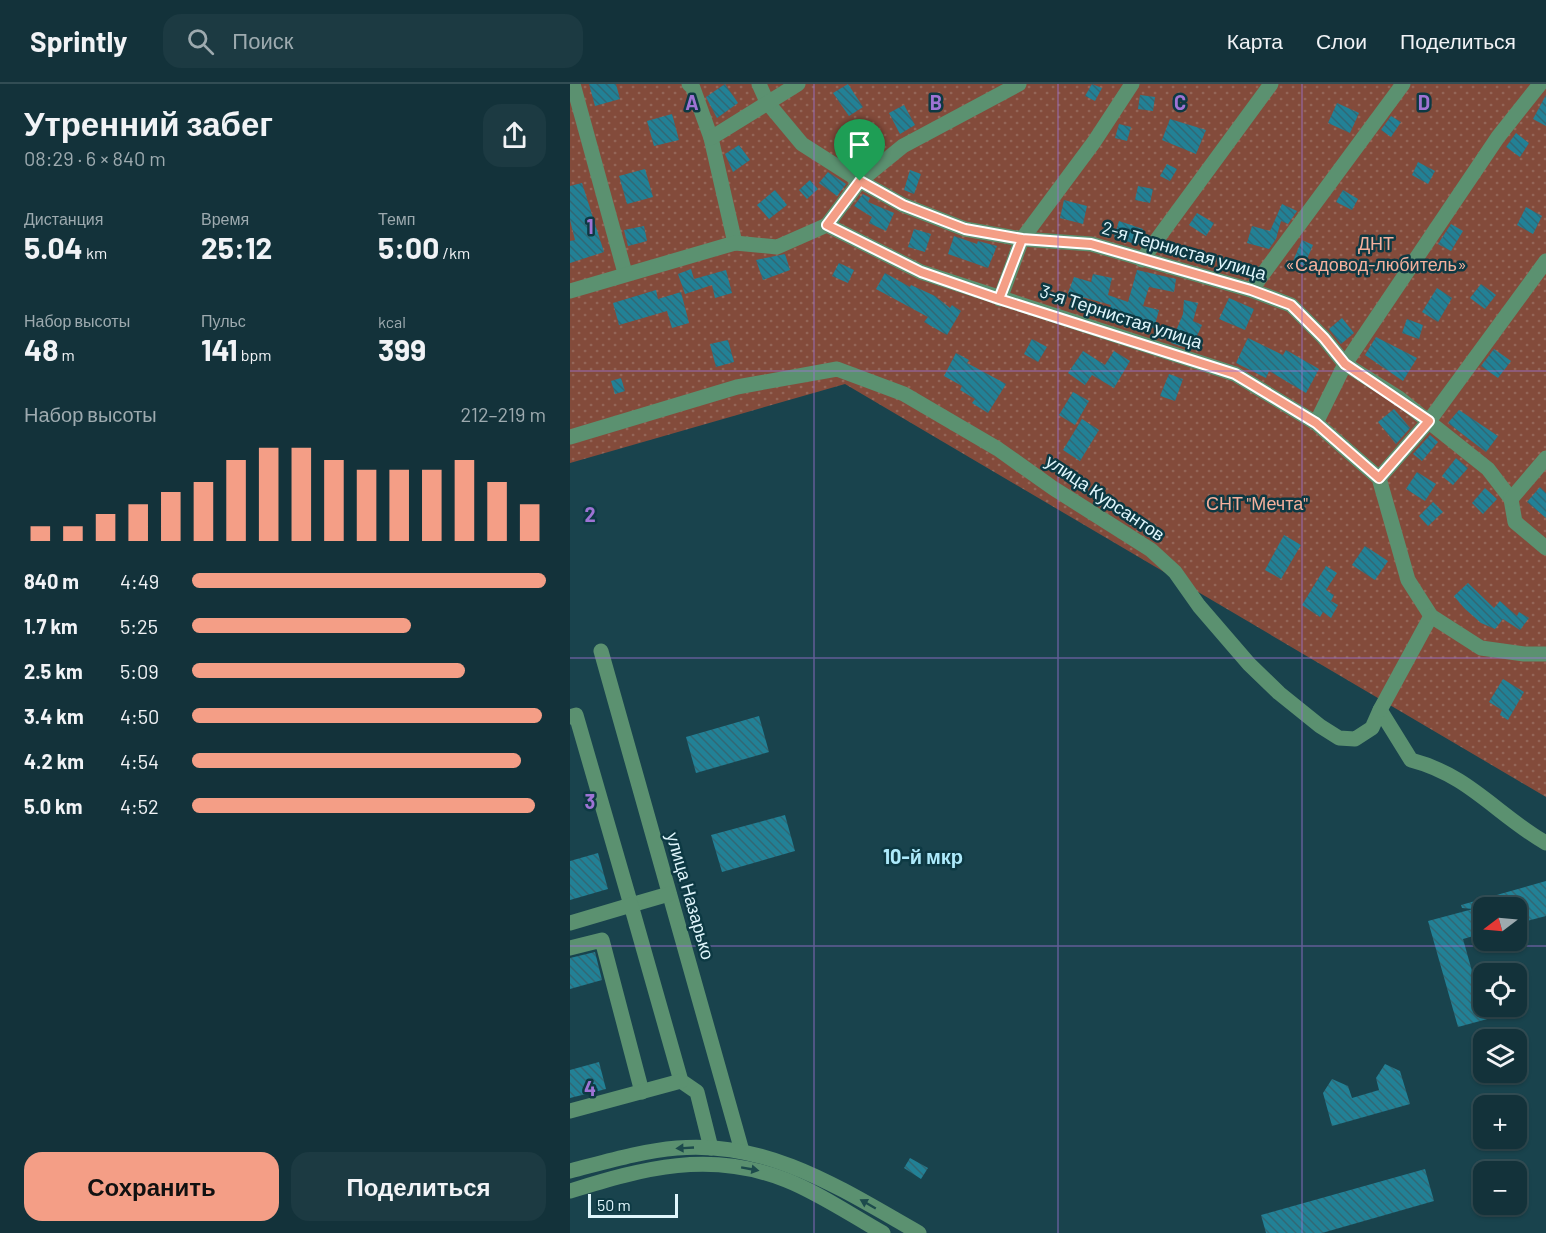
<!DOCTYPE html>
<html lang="ru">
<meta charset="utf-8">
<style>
:root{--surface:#13323a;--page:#1c3a42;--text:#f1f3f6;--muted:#9daaaf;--line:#324d54;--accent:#f49e86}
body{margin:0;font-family:Barlow,sans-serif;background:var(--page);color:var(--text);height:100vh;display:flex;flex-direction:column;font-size:22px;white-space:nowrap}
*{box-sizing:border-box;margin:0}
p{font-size:20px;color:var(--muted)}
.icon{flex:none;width:33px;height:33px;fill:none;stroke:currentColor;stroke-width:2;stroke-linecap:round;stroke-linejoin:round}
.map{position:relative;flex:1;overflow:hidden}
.details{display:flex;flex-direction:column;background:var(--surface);width:570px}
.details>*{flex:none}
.needle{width:39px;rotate:254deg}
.buttons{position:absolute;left:903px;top:813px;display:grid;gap:12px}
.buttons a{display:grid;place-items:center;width:54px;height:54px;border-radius:12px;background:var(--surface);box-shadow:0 2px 4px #0004,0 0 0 2px var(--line);font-size:30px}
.scale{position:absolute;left:18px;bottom:15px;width:90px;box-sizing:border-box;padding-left:6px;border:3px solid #e0f6fc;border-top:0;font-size:16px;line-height:21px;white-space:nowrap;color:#e0f6fc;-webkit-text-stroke:4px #0d3943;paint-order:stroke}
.pin{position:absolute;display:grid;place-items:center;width:51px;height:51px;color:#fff;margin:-62px -26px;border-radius:50% 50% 50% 0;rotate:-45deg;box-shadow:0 0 6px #0007}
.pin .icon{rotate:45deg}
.round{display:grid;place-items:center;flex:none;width:63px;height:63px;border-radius:18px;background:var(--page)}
.summary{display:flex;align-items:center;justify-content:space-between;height:102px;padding:0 24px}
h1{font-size:33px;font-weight:700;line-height:45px}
.figures{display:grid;grid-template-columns:repeat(3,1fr);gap:9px;height:102px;padding:6px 24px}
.figures div{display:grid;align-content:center}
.figures b{font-size:30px;font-weight:700}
.figures small{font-size:16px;font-weight:400}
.figures p{font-size:16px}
.chart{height:168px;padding:12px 24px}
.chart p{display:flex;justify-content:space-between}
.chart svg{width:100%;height:108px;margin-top:6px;stroke:var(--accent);stroke-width:6}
.cta{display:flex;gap:12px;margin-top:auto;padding:12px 24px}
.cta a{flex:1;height:69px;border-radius:18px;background:var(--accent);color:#111;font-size:24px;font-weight:700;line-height:69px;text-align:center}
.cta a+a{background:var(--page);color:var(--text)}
ul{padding:0 24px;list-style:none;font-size:20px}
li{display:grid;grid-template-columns:96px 72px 1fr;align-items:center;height:45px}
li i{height:15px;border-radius:8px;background:var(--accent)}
header{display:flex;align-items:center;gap:36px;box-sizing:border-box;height:84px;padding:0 30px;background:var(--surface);border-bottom:2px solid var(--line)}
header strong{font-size:28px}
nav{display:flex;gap:33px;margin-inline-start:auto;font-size:21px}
.search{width:420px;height:54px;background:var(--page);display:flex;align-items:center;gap:15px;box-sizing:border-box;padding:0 21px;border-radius:18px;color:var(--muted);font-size:22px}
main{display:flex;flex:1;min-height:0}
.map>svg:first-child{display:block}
.grass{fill:url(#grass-dots)}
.building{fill:url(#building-back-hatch)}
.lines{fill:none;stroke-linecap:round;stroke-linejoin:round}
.minor{stroke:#5b9170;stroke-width:15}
.oneway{fill:#1d4b4c}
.route-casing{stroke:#fff;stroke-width:12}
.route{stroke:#f49e86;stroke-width:8}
.grid{fill:none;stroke:#9e73d4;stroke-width:1.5;stroke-opacity:0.55}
.labels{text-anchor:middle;stroke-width:5;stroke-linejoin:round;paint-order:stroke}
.park-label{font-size:18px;fill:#f4b09d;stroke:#0d3943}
.street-label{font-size:18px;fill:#e0f6fc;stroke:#0d3943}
.neighbourhood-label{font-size:20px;font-weight:bold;fill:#adeafb;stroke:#0d3943}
.grid-label{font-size:20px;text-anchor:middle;font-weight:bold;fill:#9e73d4;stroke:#0d3943;stroke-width:5;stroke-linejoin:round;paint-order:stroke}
</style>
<header>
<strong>Sprintly</strong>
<div class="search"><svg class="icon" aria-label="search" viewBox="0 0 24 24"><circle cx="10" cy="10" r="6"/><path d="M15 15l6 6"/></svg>Поиск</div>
<nav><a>Карта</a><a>Слои</a><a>Поделиться</a></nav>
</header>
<main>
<section class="details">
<div class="summary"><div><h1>Утренний забег</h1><p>08:29 · 6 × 840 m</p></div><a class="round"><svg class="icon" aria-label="share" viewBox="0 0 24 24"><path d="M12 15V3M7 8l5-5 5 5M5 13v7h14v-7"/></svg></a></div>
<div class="figures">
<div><p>Дистанция</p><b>5.04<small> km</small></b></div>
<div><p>Время</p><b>25:12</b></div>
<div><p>Темп</p><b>5:00<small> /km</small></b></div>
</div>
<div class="figures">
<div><p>Набор высоты</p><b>48<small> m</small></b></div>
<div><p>Пульс</p><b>141<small> bpm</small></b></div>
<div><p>kcal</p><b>399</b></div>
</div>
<div class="chart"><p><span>Набор высоты</span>212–219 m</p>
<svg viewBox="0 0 160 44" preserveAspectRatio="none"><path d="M5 44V38M15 44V38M25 44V33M35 44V29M45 44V24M55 44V20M65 44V11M75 44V6M85 44V6M95 44V11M105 44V15M115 44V15M125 44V15M135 44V11M145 44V20M155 44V29"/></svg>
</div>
<ul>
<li><b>840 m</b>4:49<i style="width:100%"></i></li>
<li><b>1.7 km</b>5:25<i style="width:62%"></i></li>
<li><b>2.5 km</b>5:09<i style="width:77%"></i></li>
<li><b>3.4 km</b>4:50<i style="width:99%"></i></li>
<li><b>4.2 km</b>4:54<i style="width:93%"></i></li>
<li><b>5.0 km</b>4:52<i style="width:97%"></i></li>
</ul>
<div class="cta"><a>Сохранить</a><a>Поделиться</a></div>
</section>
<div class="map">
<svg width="976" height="1149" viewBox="0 0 976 1149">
<defs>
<pattern id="grass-dots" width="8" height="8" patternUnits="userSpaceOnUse" patternTransform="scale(1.5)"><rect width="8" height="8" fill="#834b3b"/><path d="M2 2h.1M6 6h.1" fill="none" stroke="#946658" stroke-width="1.8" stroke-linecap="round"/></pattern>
<pattern id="building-back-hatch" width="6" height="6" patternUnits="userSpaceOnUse" patternTransform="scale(1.5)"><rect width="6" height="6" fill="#228196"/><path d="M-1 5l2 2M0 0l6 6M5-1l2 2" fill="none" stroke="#316875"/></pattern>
</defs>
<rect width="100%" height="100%" fill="#19434d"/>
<!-- grass -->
<path class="grass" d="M0,0H976V713L275,300L0,379Z"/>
<!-- building -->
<g class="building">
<path d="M19,0H46L50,15L25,22Z"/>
<path d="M155,0L168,19L147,34L136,13Z"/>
<path d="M278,0L293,23L279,32L263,9Z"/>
<path d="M522,0L532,4L525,17L515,12Z"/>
<path d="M570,11L585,13L583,27L568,25Z"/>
<path d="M976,11V42L963,35Z"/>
<path d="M767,19L789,29L780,49L758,39Z"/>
<path d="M334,21L345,41L330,50L319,29Z"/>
<path d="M102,30L109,56L84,62L77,37Z"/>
<path d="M821,32L831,38L821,53L811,46Z"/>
<path d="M600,35L636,46L626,70L592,56Z"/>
<path d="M549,40L561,43L557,57L545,54Z"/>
<path d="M946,49L959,59L950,73L936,63Z"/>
<path d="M169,61L180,76L163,88L155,70Z"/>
<path d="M848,78L865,87L858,100L842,91Z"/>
<path d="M597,80L607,85L600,97L590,92Z"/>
<path d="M75,85L83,113L57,120L49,92Z"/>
<path d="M340,86L351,90L344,110L334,106Z"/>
<path d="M258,88L276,100L267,112L249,99Z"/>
<path d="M240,96L248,105L237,115L229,106Z"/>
<path d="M12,99L34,168L0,179V157L5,156L0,136V102Z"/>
<path d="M568,102L583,105L580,119L565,116Z"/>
<path d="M205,106L217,121L199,135L187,121Z"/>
<path d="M773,106L788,115L782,126L766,118Z"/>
<path d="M293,110L300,114L298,118L324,129L316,147L299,139L302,133L284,122Z"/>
<path d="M494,116L517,122L513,140L490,134Z"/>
<path d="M712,120L727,127L718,140L711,137L706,155L699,165L677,159L682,142L700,147Z"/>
<path d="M956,123L972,132L963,150L947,141Z"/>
<path d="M627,129L644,139L636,152L619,141Z"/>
<path d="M549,137L573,145L568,161L544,153Z"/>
<path d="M881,140L893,147L881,167L868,160Z"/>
<path d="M74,142L77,157L58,162L54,146Z"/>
<path d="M344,145L361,150L355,168L338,163Z"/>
<path d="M384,152L407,160L408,157L427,162L418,184L378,170Z"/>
<path d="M732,156L743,161L734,182L723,177Z"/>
<path d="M215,170L220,186L193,196L186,176Z"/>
<path d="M269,179L284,186L278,199L262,192Z"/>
<path d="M121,185L124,195L156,186L162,209L145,214L142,201L115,210L108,190Z"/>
<path d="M567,186L606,195L604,208L579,203L573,222L589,226L584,244L539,227L541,221L498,209L504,193L521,198L523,190L542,194L538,211L558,218Z"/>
<path d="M315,189L340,203L341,201L365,212L380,224L382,221L391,227L377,251L354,238L358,233L306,205Z"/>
<path d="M911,200L926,211L915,225L900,214Z"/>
<path d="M867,204L882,214L868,238L852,228Z"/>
<path d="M86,206L88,215L111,208L119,239L102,244L97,227L49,241L43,219Z"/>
<path d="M659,214L684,225L675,246L649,235Z"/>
<path d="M614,216L628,219L623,237L632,241L621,265L601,259L613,230Z"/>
<path d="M772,234L784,249L771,260L759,245Z"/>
<path d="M837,235L853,241L849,255L832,249Z"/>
<path d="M806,253L847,274L833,297L795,271Z"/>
<path d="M678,254L713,271L716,266L749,285L736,309L699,287L696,294L666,279Z"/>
<path d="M462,255L477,263L468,278L454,270Z"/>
<path d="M158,256L164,278L146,283L140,260Z"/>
<path d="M924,265L941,277L928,294L911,282Z"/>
<path d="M513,267L535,281L544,267L560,277L544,304L522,291L515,301L498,289Z"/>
<path d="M386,269L399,276L397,279L436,300L418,329L402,319L405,315L390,306L392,302L374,292Z"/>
<path d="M599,290L613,295L605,317L590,312Z"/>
<path d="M51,294L55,307L45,310L41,297Z"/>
<path d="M503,308L519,317L505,341L489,331Z"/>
<path d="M824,325L840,344L826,360L808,338Z"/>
<path d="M889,326L928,352L916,368L878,339Z"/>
<path d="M512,335L529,346L510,377L493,366Z"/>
<path d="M860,351L868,358L852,377L843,370Z"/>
<path d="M886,374L898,384L883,401L872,392Z"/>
<path d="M847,388L866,400L855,417L836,405Z"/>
<path d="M970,403L976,409V434L957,418Z"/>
<path d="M915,404L927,415L913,430L902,419Z"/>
<path d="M863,418L873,428L858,442L849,432Z"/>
<path d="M714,451L731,461L711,495L695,486Z"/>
<path d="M795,462L818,477L805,496L782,481Z"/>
<path d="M756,482L767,489L756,506L764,511L761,517L768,521L761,534L753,528L750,533L732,521Z"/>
<path d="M898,499L924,524L930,517L947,532L949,528L959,534L950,546L933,535L925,545L911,539L894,524L884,512Z"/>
<path d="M933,595L954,608L938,636L930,631L932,626L919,618Z"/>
<path d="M189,632L199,668L126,689L116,653Z"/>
<path d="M215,731L225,767L152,788L141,751Z"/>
<path d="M28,769L38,805L0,816V777Z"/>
<path d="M976,797V832L946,840V824H914V849L893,855L902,887L907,886L914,908V922H918L921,934L888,943L858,837L903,825L892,824L891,821Z"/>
<path d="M25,868L32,896L0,905V874Z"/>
<path d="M29,978L36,1005L0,1014V986Z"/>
<path d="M815,980L830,987L840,1020L762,1042L753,1009L762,995L778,1002L782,1014L809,1006L806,994Z"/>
<path d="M340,1074L358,1084L351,1095L334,1084Z"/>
<path d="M855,1085L864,1117L752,1149H696L691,1131Z"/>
</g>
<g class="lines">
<!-- minor -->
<g class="minor">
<path d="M3,0L55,189"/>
<path d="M119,0L123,4L141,54L165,159"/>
<path d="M189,0L197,18L232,60L290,97L333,121L395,145L452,155L521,160L681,206L721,221L754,254L775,280L829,314L918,385L941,415L945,438L976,464"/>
<path d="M141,54L228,0"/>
<path d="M257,141L290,97L333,62L449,0"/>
<path d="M572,176L701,0"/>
<path d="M681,206L833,0"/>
<path d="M0,207L165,159L207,163L257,141L351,188L665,290L746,339L809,394L838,496L861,532L911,564L954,570H976"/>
<path d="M430,215L452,155L524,58L562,0"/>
<path d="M746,339L775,280L928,53L970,0"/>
<path d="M0,353L167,303L267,285L334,310L428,365L483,404L581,466L605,488L629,522L679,580L709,609L750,642L769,654L785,655L802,644L810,626L841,676C899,691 927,731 976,759"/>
<path d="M809,394L859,337L976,177"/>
<path d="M941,415L976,374"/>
<path d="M31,567L172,1067"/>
<path d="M810,626L861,532"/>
<path d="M0,633L6,631L61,821L99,810"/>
<path d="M0,839L61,821L111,997L127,1008L141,1064"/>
<path d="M0,864L32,856L72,1008"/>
<path d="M0,1027L111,997"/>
<path d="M0,1087C35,1078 71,1067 107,1064C199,1056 273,1106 349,1149"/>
<path d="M0,1107C74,1084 140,1066 216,1096C249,1109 281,1131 313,1149"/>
</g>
</g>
<!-- one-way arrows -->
<defs><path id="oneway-solid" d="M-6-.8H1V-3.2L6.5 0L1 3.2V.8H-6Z" transform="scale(1.5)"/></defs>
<g class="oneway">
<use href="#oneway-solid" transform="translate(115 1064) rotate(177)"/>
<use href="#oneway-solid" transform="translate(180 1085) rotate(10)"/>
<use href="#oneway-solid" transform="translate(298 1120) rotate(-150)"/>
</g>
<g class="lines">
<defs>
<path id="route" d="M290,97L333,121L395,145L452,155L429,215L665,290L746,339L809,394L859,337L775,280L754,254L721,221L681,206L521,160L452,155L429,215L351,188L257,141L290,97"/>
</defs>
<!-- route casing -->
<use href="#route" class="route-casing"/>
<!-- route -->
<use href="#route" class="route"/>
</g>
<!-- grid -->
<path class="grid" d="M244,0V1149M488,0V1149M732,0V1149M0,287H976M0,574H976M0,862H976"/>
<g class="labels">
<!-- park labels -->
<g class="park-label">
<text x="806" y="166">ДНТ<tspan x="806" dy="21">«Садовод-любитель»</tspan></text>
<text x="687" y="426">СНТ "Мечта"</text>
</g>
<!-- street labels -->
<g class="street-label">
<text transform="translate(614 167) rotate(16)" y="6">2-я Тернистая улица</text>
<text transform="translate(551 233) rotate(18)" y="6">3-я Тернистая улица</text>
<text transform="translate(535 414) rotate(34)" y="6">улица Курсантов</text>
<text transform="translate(120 812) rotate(74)" y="6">улица Назарько</text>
</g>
<!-- neighbourhood labels -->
<g class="neighbourhood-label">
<text x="353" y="780">10-й мкр</text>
</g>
</g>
<g class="grid-label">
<text x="122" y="26">A</text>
<text x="366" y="26">B</text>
<text x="610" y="26">C</text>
<text x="854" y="26">D</text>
<text x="20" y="150">1</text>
<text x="20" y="438">2</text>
<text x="20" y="725">3</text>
<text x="20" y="1012">4</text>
</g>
</svg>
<div class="buttons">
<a><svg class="needle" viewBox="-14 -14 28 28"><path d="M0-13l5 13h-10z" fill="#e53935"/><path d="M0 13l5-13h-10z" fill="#9daaaf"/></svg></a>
<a><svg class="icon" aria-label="locate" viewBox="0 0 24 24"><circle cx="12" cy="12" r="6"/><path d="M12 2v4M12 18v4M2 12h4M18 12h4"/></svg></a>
<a><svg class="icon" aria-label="layers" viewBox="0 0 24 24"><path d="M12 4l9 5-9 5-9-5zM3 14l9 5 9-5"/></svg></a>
<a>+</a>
<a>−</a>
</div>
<div class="scale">50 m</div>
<div class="pin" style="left:290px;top:97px;background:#1e9e55"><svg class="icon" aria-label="arrive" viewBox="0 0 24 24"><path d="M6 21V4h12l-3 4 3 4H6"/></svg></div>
</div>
</main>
